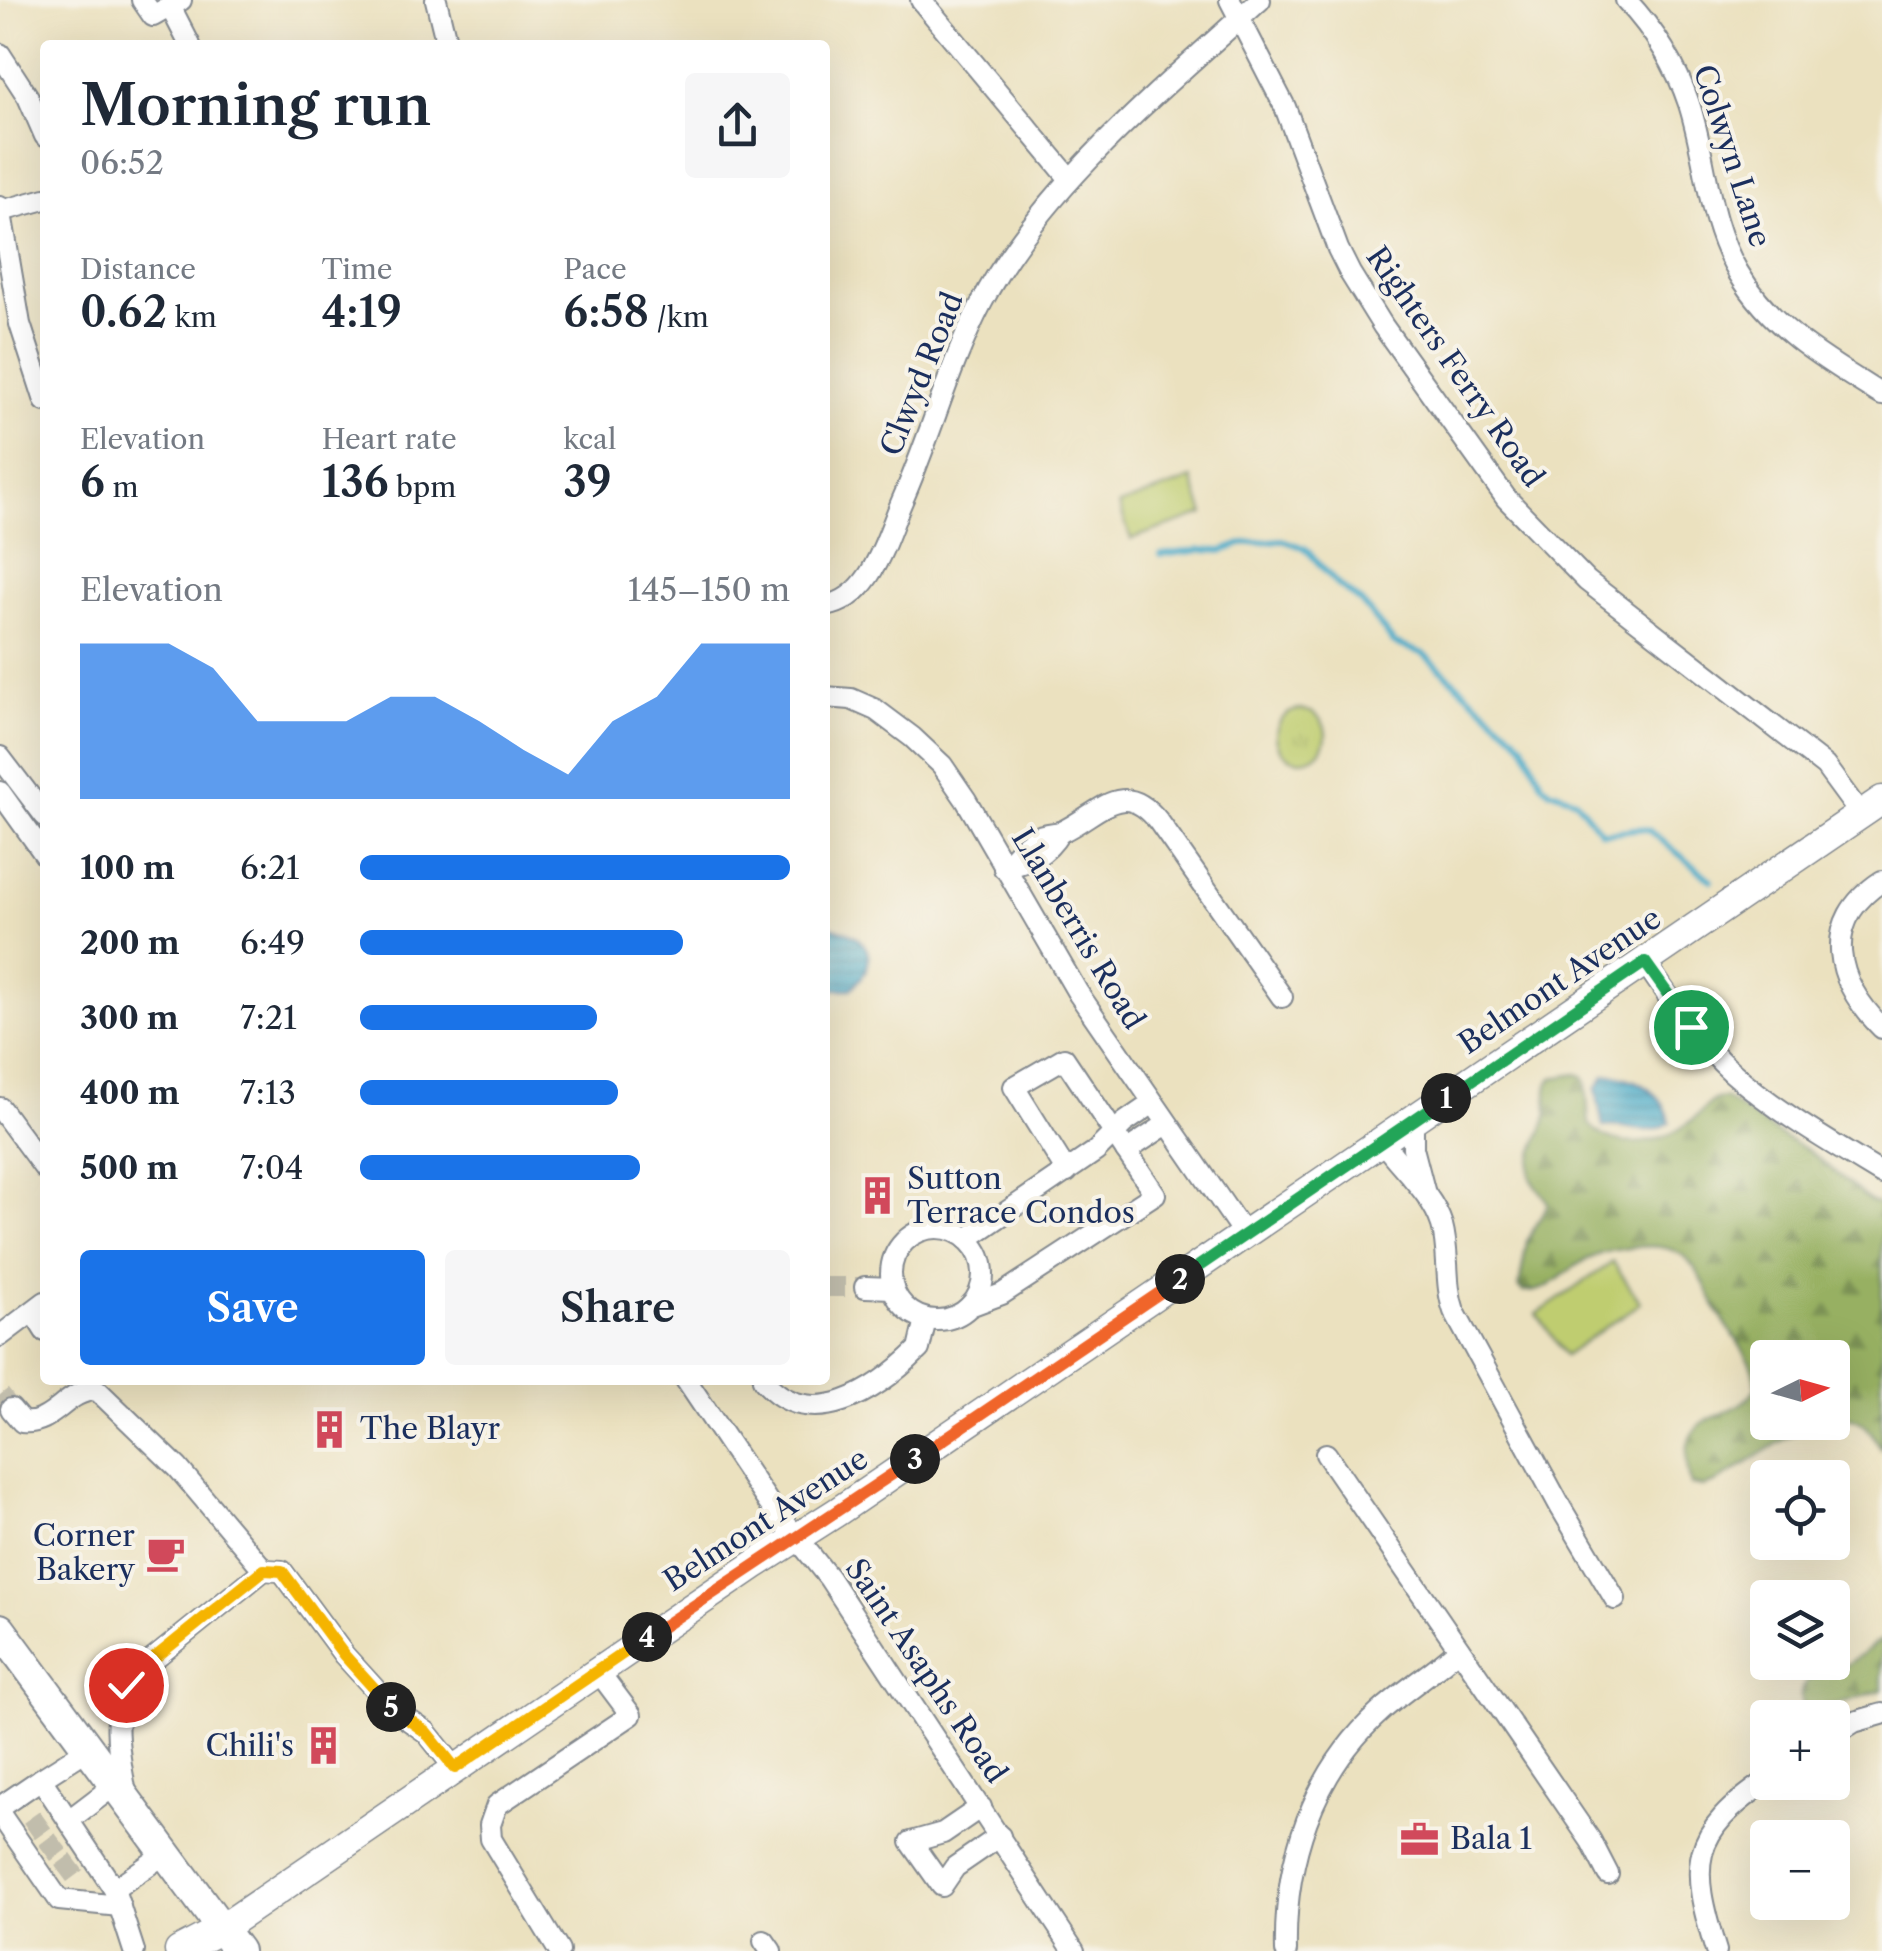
<!DOCTYPE html>
<meta charset="utf-8">
<style>
:root{--surface:#fff;--page:#f6f6f7;--text:#1f2937;--muted:#747a83;--accent:#1a73e8}
body{margin:0;font-family:"Libre Caslon Text",serif;background:var(--page);color:var(--text);height:100vh;display:flex;flex-direction:column;font-size:38px;white-space:nowrap}
*{box-sizing:border-box;margin:0}
p{font-size:32px;color:var(--muted)}
.icon{flex:none;width:55px;height:55px;fill:none;stroke:currentColor;stroke-width:2;stroke-linecap:round;stroke-linejoin:round}
.map{position:relative;flex:1;overflow:hidden}
.panel{position:absolute;left:40px;top:40px;width:790px;height:1345px;display:flex;flex-direction:column;background:var(--surface);border-radius:10px;box-shadow:0 10px 40px #0002}
.panel>*{flex:none}
.needle{width:65px;rotate:85deg}
.tools{position:absolute;left:1750px;top:1340px;display:grid;gap:20px}
.tools a{display:grid;place-items:center;width:100px;height:100px;border-radius:10px;background:var(--surface);box-shadow:0 10px 40px #0002;font-size:50px}
.pin{position:absolute;display:grid;place-items:center;width:85px;height:85px;color:#fff;margin:-42px;border:5px solid #fff;border-radius:50%;box-shadow:0 2px 10px #0007}
.km{position:absolute;width:50px;height:50px;margin:-25px;border-radius:50%;background:#222;color:#fff;font-size:28px;line-height:50px;text-align:center}
.round{display:grid;place-items:center;flex:none;width:105px;height:105px;border-radius:10px;background:var(--page)}
.headline{display:flex;align-items:center;justify-content:space-between;height:170px;padding:0 40px}
h1{font-size:55px;font-weight:600;line-height:75px}
.figures{display:grid;grid-template-columns:repeat(3,1fr);gap:15px;height:170px;padding:10px 40px}
.figures div{display:grid;align-content:center}
.figures b{font-size:42px;font-weight:600}
.figures small{font-size:28px;font-weight:400}
.figures p{font-size:28px}
.chart{height:280px;padding:20px 40px}
.chart p{display:flex;justify-content:space-between}
.chart svg{width:100%;height:180px;margin-top:10px;fill:var(--accent);opacity:.7}
.button{display:flex;gap:20px;margin-top:auto;padding:20px 40px}
.button a{flex:1;height:115px;border-radius:10px;background:var(--accent);color:#fff;font-size:40px;font-weight:600;line-height:115px;text-align:center}
.button a+a{background:var(--page);color:var(--text)}
ul{padding:0 40px;list-style:none;font-size:32px}
li{display:grid;grid-template-columns:160px 120px 1fr;align-items:center;height:75px}
li i{height:25px;border-radius:12px;background:var(--accent)}
.map>svg:first-child{display:block}
.grass{fill:url(#grass-tufts);stroke:#6d7e66;stroke-width:2.5}
.forest{fill:url(#forest-firs);stroke:#597060;stroke-width:2.5}
.pitch{fill:#bfcd6f;stroke:#6d7e66;stroke-width:2.5}
.water{fill:url(#water-rules);stroke:#326c93;stroke-width:2.5}
.lines{fill:none;stroke-linecap:round;stroke-linejoin:round}
.stream{stroke:#49aac8;stroke-width:6}
.minor-tunnel{stroke:#c1bdac;stroke-width:20;stroke-dasharray:20 10;stroke-linecap:butt}
.minor-casing{stroke:#83888e;stroke-width:24}
.major-casing{stroke:#83888e;stroke-width:31}
.highway-casing{stroke:#83888e;stroke-width:34}
.minor{stroke:#fff;stroke-width:20}
.major{stroke:#fff;stroke-width:28}
.highway{stroke:#fff;stroke-width:30}
.split-1-casing{stroke:#fff;stroke-width:20}
.split-2-casing{stroke:#fff;stroke-width:20}
.split-3-casing{stroke:#fff;stroke-width:20}
.split-4-casing{stroke:#fff;stroke-width:20}
.split-5-casing{stroke:#fff;stroke-width:20}
.split-6-casing{stroke:#fff;stroke-width:20}
.split-1{stroke:#22a559;stroke-width:12}
.split-2{stroke:#22a559;stroke-width:12}
.split-3{stroke:#f0652b;stroke-width:12}
.split-4{stroke:#f0652b;stroke-width:12}
.split-5{stroke:#f5b400;stroke-width:12}
.split-6{stroke:#f5b400;stroke-width:12}
.labels{text-anchor:middle;stroke-width:8;stroke-linejoin:round;paint-order:stroke}
.street-label{font-size:30px;fill:#1b2f5e;stroke:#f7f3e8}
.poi-label{font-size:30px;fill:#1b2f5e;stroke:#f7f3e8;text-anchor:start}
</style>
<div class="map">
<svg width="1882" height="1951" viewBox="0 0 1882 1951">
<defs>
<pattern id="grass-tufts" width="24" height="20" patternUnits="userSpaceOnUse" patternTransform="scale(2.5)"><rect width="24" height="20" fill="#bfcd6f"/><path d="M3 7l-1-3M5 7V3M7 7l1-3M15 17l-1-3M17 17v-4M19 17l1-3" fill="none" stroke="#a4b063"/></pattern>
<pattern id="forest-firs" width="22" height="20" patternUnits="userSpaceOnUse" patternTransform="scale(2.5)"><rect width="22" height="20" fill="#97b062"/><path d="M5 1l3.5 6h-7zM16 11l3.5 6h-7z" fill="#7a9054"/></pattern>
<pattern id="water-rules" width="6" height="5" patternUnits="userSpaceOnUse" patternTransform="scale(2.5)"><rect width="6" height="5" fill="#49aac8"/><path d="M0 2.5h6" fill="none" stroke="#3c8ba6"/></pattern>
</defs>
<rect width="100%" height="100%" fill="#f7f3e8"/>
<filter id="ink" filterUnits="userSpaceOnUse"><feTurbulence type="fractalNoise" baseFrequency=".01" numOctaves="2"/><feDisplacementMap in="SourceGraphic" scale="20" xChannelSelector="R" yChannelSelector="G"/><feConvolveMatrix kernelMatrix="1 2 1 2 8 2 1 2 1" color-interpolation-filters="sRGB"/></filter>
<filter id="wash" filterUnits="userSpaceOnUse"><feTurbulence type="fractalNoise" baseFrequency=".0048" numOctaves="4" result="noise"/><feDisplacementMap in="SourceGraphic" scale="40" xChannelSelector="R" yChannelSelector="G"/><feGaussianBlur stdDeviation="2.25" result="paint"/><feColorMatrix in="noise" values="0 0 0 0 0 0 0 0 0 0 0 0 0 0 0 0 0 1.4 0 .05"/><feComposite in="paint" operator="in"/></filter>
<g filter="url(#wash)">
<rect width="100%" height="100%" fill="#ebe1bf"/>
<!-- grass -->
<circle class="grass" cx="1301" cy="735" r="25"/>
<!-- forest -->
<g class="forest">
<path d="M1577,1074L1583,1076L1586,1082L1589,1124C1620,1157 1670,1142 1699,1114C1708,1105 1711,1098 1725,1098L1784,1138L1808,1150L1870,1201L1882,1207V1450C1870,1428 1860,1413 1833,1417L1832,1358H1768V1422L1810,1423L1715,1483L1703,1487L1691,1485C1670,1402 1734,1428 1756,1387C1754,1355 1729,1334 1715,1306C1694,1261 1684,1240 1629,1248C1611,1250 1593,1255 1577,1265C1558,1277 1548,1293 1523,1292L1519,1287L1527,1241L1548,1204C1544,1192 1534,1186 1531,1178C1526,1159 1543,1133 1547,1116C1550,1101 1542,1090 1552,1078Z"/>
<path d="M1882,1640V1690L1816,1711L1803,1710C1792,1672 1825,1675 1847,1664C1860,1657 1869,1646 1882,1640Z"/>
</g>
<!-- pitch -->
<g class="pitch">
<path d="M1192,479L1204,514L1131,539L1119,505Z"/>
<path d="M1613,1262L1641,1303L1565,1355L1537,1314Z"/>
</g>
<!-- water -->
<g class="water">
<path d="M830,926C867,936 884,958 851,989H832L825,986V927Z"/>
<path d="M1615,1075C1640,1080 1665,1095 1670,1122C1646,1140 1628,1122 1603,1127L1596,1089L1605,1076Z"/>
</g>
<g class="lines">
<!-- stream -->
<path class="stream" d="M1161,555L1202,550L1222,551L1245,543L1282,540L1305,548L1338,585L1361,602L1394,643L1424,654L1523,743L1542,783L1550,790L1575,799L1601,832C1617,835 1634,825 1649,830L1711,880"/>
</g>
</g>
<g filter="url(#ink)">
<g class="lines">
<!-- minor-tunnel -->
<g class="minor-tunnel">
<path d="M825,1287H865"/>
<path d="M0,1395L11,1409"/>
<path d="M29,1831L50,1816"/>
<path d="M45,1853L65,1838"/>
<path d="M61,1874L81,1859"/>
</g>
<defs>
<g id="minor">
<path d="M142,0L153,16L181,0"/>
<path d="M436,0L447,45"/>
<path d="M921,0L1070,179"/>
<path d="M1230,0L1285,107L1338,249L1350,273L1383,326L1506,498L1587,581L1825,766L1861,815"/>
<path d="M1626,0C1654,30 1676,65 1689,104C1707,160 1707,220 1738,272C1772,330 1827,361 1882,395"/>
<path d="M171,8L190,45"/>
<path d="M0,54L28,97L45,136"/>
<path d="M0,207L20,324L45,401"/>
<path d="M1,211L45,199"/>
<path d="M825,606C872,599 886,538 902,501C931,436 949,365 982,302C1042,187 1164,87 1260,0"/>
<path d="M825,697L851,699L876,710L912,737L942,765L966,800L1078,993L1244,1234"/>
<path d="M0,757L45,816"/>
<path d="M0,792L45,855"/>
<path d="M1004,868C1014,856 1024,843 1040,836C1047,833 1056,834 1063,831C1099,814 1123,776 1159,822L1282,997"/>
<path d="M1004,868C1030,862 1046,855 1060,832"/>
<path d="M1882,881C1819,922 1836,982 1882,1028"/>
<path d="M1645,962C1671,1001 1698,1042 1733,1073C1777,1112 1831,1143 1882,1174"/>
<path d="M0,1108L45,1169"/>
<path d="M1413,1120V1148L1424,1190"/>
<path d="M1382,1141C1400,1167 1432,1193 1442,1225C1450,1253 1444,1283 1454,1311L1561,1508L1615,1599"/>
<path d="M1126,1151L1167,1124"/>
<circle cx="937" cy="1274" r="46"/>
<path d="M967,1239L1096,1151L1124,1123L1153,1103"/>
<path d="M865,1287L893,1288"/>
<path d="M970,1306L1002,1294L1155,1194L1064,1058L1014,1087L1067,1172"/>
<path d="M33,1312L45,1331"/>
<path d="M0,1336L45,1302"/>
<path d="M686,1380L768,1502L829,1578L1074,1951"/>
<path d="M763,1380C810,1436 878,1390 919,1349L926,1319"/>
<path d="M11,1409L22,1422C54,1426 65,1390 97,1390L178,1468L264,1570"/>
<path d="M1326,1454L1591,1841L1608,1874"/>
<path d="M1832,1736L1854,1722L1882,1714"/>
<path d="M88,1749L41,1779L114,1889L134,1951"/>
<path d="M126,1794C119,1752 107,1710 136,1673L264,1570L282,1571L344,1655L394,1710L426,1732L455,1768"/>
<path d="M0,1807L41,1779"/>
<path d="M981,1807L943,1833L911,1842L942,1886L955,1867L1000,1836"/>
<path d="M0,1814L59,1900L120,1906"/>
<path d="M69,1820L115,1785"/>
<path d="M114,1889L166,1853"/>
<path d="M764,1941L771,1951"/>
<path d="M559,1951L491,1839L490,1825L497,1805L631,1715L598,1671"/>
<path d="M1286,1951C1284,1862 1312,1773 1380,1712C1405,1689 1434,1672 1459,1649"/>
<path d="M1716,1951C1689,1863 1689,1834 1768,1780"/>
</g>
<path id="major" d="M179,1951L221,1929L754,1565L837,1512L1882,800"/>
<path id="highway" d="M0,1629L238,1951"/>
</defs>
<!-- minor casing -->
<use href="#minor" class="minor-casing"/>
<!-- major casing -->
<use href="#major" class="major-casing"/>
<!-- highway casing -->
<use href="#highway" class="highway-casing"/>
<!-- minor -->
<use href="#minor" class="minor"/>
<!-- major -->
<use href="#major" class="major"/>
<!-- highway -->
<use href="#highway" class="highway"/>
</g>
</g>
<g class="lines" filter="url(#ink)">
<defs>
<path id="split-1" d="M1446,1098L1645,962L1691,1027"/>
<path id="split-2" d="M1180,1279L1446,1098"/>
<path id="split-3" d="M915,1459L1180,1279"/>
<path id="split-4" d="M647,1637L915,1459"/>
<path id="split-5" d="M391,1707L426,1732L455,1768L647,1637"/>
<path id="split-6" d="M126,1685L136,1673L264,1570L282,1571L344,1655L391,1707"/>
</defs>
<!-- split-1 casing -->
<use href="#split-1" class="split-1-casing"/>
<!-- split-2 casing -->
<use href="#split-2" class="split-2-casing"/>
<!-- split-3 casing -->
<use href="#split-3" class="split-3-casing"/>
<!-- split-4 casing -->
<use href="#split-4" class="split-4-casing"/>
<!-- split-5 casing -->
<use href="#split-5" class="split-5-casing"/>
<!-- split-6 casing -->
<use href="#split-6" class="split-6-casing"/>
<!-- split-1 -->
<use href="#split-1" class="split-1"/>
<!-- split-2 -->
<use href="#split-2" class="split-2"/>
<!-- split-3 -->
<use href="#split-3" class="split-3"/>
<!-- split-4 -->
<use href="#split-4" class="split-4"/>
<!-- split-5 -->
<use href="#split-5" class="split-5"/>
<!-- split-6 -->
<use href="#split-6" class="split-6"/>
</g>
<!-- icons -->
<defs>
<symbol id="building-bare" viewBox="-9 -9 18 18"><path d="M-4-6H4V6H1V3H-1V6H-4ZM-2.5-4.3h1.7v1.8h-1.7ZM.8-4.3h1.7v1.8H.8ZM-2.5-1h1.7V.8h-1.7ZM.8-1h1.7V.8H.8Z" fill="#d1495b" stroke="#f7f3e8" stroke-width="2.5" paint-order="stroke"/></symbol>
<symbol id="cafe-bare" viewBox="-9 -9 18 18"><path d="M-5.5-4.5H6V0H3Q3 3.5 0 3.5H-2.5Q-5.5 3.5-5.5 0ZM3-3.2v2h1.7v-2ZM-6 4.5H4V6H-6Z" fill="#d1495b" stroke="#f7f3e8" stroke-width="2.5" paint-order="stroke"/></symbol>
<symbol id="office-bare" viewBox="-9 -9 18 18"><path d="M-6-3h4V-5.5h4V-3h4V5H-6ZM-1-4.5V-3h2v-1.5ZM-6 0V1H6V0Z" fill="#d1495b" stroke="#f7f3e8" stroke-width="2.5" paint-order="stroke"/></symbol>
</defs>
<g fill-rule="evenodd">
<use href="#building-bare" x="850" y="1168" width="55" height="55"/>
<use href="#building-bare" x="302" y="1402" width="55" height="55"/>
<use href="#cafe-bare" x="138" y="1526" width="55" height="55"/>
<use href="#building-bare" x="296" y="1718" width="55" height="55"/>
<use href="#office-bare" x="1392" y="1812" width="55" height="55"/>
</g>
<g class="labels">
<!-- street labels -->
<g class="street-label">
<text transform="translate(1732 156) rotate(72)" y="10">Colwyn Lane</text>
<text transform="translate(1455 367) rotate(55)" y="10">Righters Ferry Road</text>
<text transform="translate(922 374) rotate(-68)" y="10">Clwyd Road</text>
<text transform="translate(1078 929) rotate(59)" y="10">Llanberris Road</text>
<text transform="translate(1560 981) rotate(-34)" y="10">Belmont Avenue</text>
<text transform="translate(766 1520) rotate(-33)" y="10">Belmont Avenue</text>
<text transform="translate(926 1671) rotate(56)" y="10">Saint Asaphs Road</text>
</g>
<!-- poi labels -->
<g class="poi-label">
<text x="907" y="1189">Sutton<tspan x="907" dy="34">Terrace Condos</tspan></text>
<text x="360" y="1439">The Blayr</text>
<text x="135" y="1546" text-anchor="end">Corner<tspan x="135" dy="34">Bakery</tspan></text>
<text x="294" y="1756" text-anchor="end">Chili's</text>
<text x="1450" y="1849">Bala 1</text>
</g>
</g>
</svg>
<div class="tools">
<a><svg class="needle" viewBox="-14 -14 28 28"><path d="M0-13l5 13h-10z" fill="#e53935"/><path d="M0 13l5-13h-10z" fill="#747a83"/></svg></a>
<a><svg class="icon" aria-label="locate" viewBox="0 0 24 24"><circle cx="12" cy="12" r="6"/><path d="M12 2v4M12 18v4M2 12h4M18 12h4"/></svg></a>
<a><svg class="icon" aria-label="layers" viewBox="0 0 24 24"><path d="M12 4l9 5-9 5-9-5zM3 14l9 5 9-5"/></svg></a>
<a>+</a>
<a>−</a>
</div>
<div class="pin" style="left:1691px;top:1027px;background:#1e9e55"><svg class="icon" aria-label="arrive" viewBox="0 0 24 24"><path d="M6 21V4h12l-3 4 3 4H6"/></svg></div>
<div class="pin" style="left:126px;top:1685px;background:#d93025"><svg class="icon" aria-label="check" viewBox="0 0 24 24"><path d="M5 12l5 5 9-10"/></svg></div>
<b class="km" style="left:1446px;top:1098px">1</b>
<b class="km" style="left:1180px;top:1279px">2</b>
<b class="km" style="left:915px;top:1459px">3</b>
<b class="km" style="left:647px;top:1637px">4</b>
<b class="km" style="left:391px;top:1707px">5</b>
<section class="panel">
<div class="headline"><div><h1>Morning run</h1><p>06:52</p></div><a class="round"><svg class="icon" aria-label="share" viewBox="0 0 24 24"><path d="M12 15V3M7 8l5-5 5 5M5 13v7h14v-7"/></svg></a></div>
<div class="figures">
<div><p>Distance</p><b>0.62<small> km</small></b></div>
<div><p>Time</p><b>4:19</b></div>
<div><p>Pace</p><b>6:58<small> /km</small></b></div>
</div>
<div class="figures">
<div><p>Elevation</p><b>6<small> m</small></b></div>
<div><p>Heart rate</p><b>136<small> bpm</small></b></div>
<div><p>kcal</p><b>39</b></div>
</div>
<div class="chart"><p><span>Elevation</span>145–150 m</p>
<svg viewBox="0 0 160 44" preserveAspectRatio="none"><path d="M0 44V6L10 6L20 6L30 12L40 25L50 25L60 25L70 19L80 19L90 25L100 32L110 38L120 25L130 19L140 6L150 6L160 6V44z"/></svg>
</div>
<ul>
<li><b>100 m</b>6:21<i style="width:100%"></i></li>
<li><b>200 m</b>6:49<i style="width:75%"></i></li>
<li><b>300 m</b>7:21<i style="width:55%"></i></li>
<li><b>400 m</b>7:13<i style="width:60%"></i></li>
<li><b>500 m</b>7:04<i style="width:65%"></i></li>
</ul>
<div class="button"><a>Save</a><a>Share</a></div>
</section>
</div>
